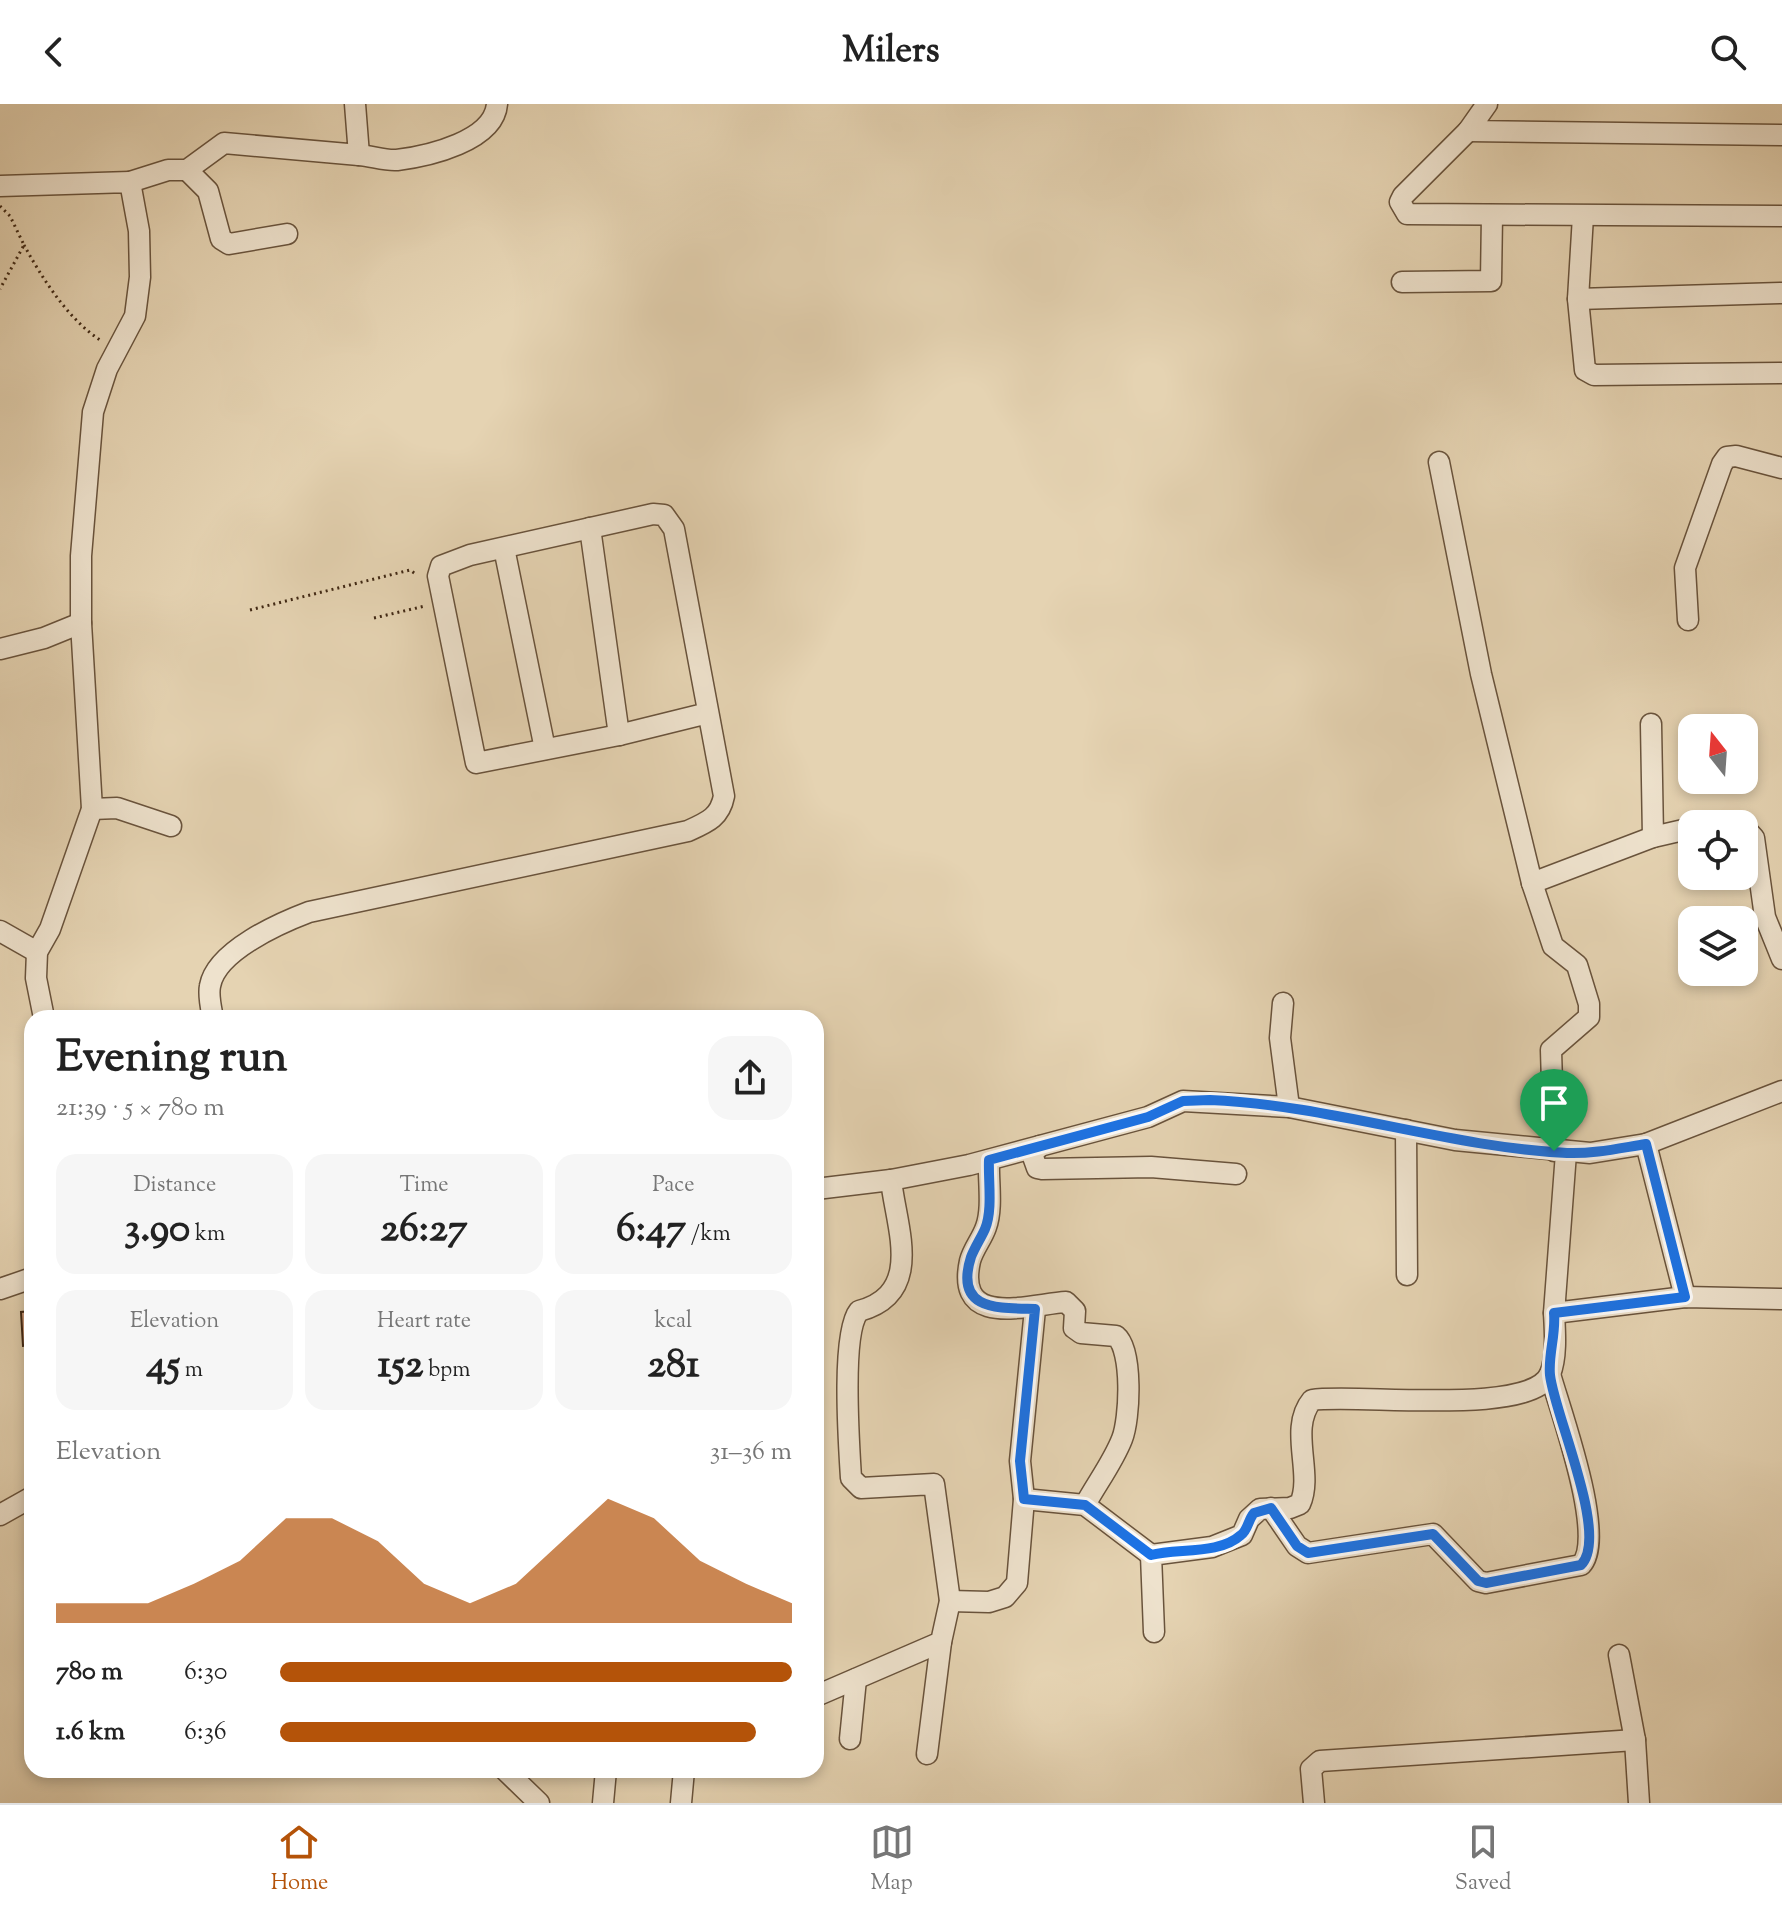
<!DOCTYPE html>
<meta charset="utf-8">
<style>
:root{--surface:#fff;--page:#f6f6f6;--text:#222;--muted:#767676;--line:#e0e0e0;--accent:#b45309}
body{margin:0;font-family:"Sorts Mill Goudy",serif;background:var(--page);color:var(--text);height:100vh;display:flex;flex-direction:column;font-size:30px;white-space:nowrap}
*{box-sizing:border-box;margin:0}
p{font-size:26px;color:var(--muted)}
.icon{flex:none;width:44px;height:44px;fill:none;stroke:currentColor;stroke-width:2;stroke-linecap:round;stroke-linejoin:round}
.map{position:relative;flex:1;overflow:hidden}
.sheet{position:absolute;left:24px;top:906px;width:800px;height:768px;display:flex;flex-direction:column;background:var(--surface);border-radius:24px;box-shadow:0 4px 12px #0003}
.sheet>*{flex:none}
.needle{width:52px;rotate:343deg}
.buttons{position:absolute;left:1678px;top:610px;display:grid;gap:16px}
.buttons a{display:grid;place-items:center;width:80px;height:80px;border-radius:16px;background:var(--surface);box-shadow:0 4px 12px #0003;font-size:40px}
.pin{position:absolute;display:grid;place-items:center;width:68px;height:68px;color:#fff;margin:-82px -34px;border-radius:50% 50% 50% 0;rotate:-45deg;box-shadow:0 0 8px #0007}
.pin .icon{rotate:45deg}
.round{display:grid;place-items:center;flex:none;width:84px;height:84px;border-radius:24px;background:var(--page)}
.summary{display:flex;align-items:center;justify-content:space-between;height:136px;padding:0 32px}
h1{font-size:44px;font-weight:700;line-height:60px}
.figures{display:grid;grid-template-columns:repeat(3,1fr);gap:12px;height:136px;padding:8px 32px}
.figures div{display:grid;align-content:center;border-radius:20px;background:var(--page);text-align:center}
.figures b{font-size:40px;font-weight:700}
.figures small{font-size:22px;font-weight:400}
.figures p{font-size:22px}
.chart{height:224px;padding:16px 32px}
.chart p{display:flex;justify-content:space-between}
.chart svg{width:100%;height:144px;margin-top:8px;fill:var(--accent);opacity:.7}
ul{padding:0 32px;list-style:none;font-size:26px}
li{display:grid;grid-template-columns:128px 96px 1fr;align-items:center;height:60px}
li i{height:20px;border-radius:10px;background:var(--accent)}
header{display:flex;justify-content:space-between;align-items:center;height:104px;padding:0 32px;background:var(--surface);font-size:36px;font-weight:700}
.tabs{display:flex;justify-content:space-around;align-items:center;height:112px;border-top:2px solid var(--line);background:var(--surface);font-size:22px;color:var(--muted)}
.tabs a{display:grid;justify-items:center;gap:4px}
.tabs .selected{color:var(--accent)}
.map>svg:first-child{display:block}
.building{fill:#dba786;stroke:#402814;stroke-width:2}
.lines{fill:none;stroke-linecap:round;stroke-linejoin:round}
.minor-casing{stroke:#69533c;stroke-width:23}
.path{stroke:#402814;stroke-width:3;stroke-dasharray:2 4;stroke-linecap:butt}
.minor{stroke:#eee2cd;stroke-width:20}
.route-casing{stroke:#fff;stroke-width:16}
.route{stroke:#1a73e8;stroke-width:10}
</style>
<header><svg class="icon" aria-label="back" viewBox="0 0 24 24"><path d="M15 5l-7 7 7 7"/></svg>Milers<svg class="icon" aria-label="search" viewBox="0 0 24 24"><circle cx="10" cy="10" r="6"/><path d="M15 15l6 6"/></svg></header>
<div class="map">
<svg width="1782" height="1699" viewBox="0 0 1782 1699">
<rect width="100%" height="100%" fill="#e5d3b2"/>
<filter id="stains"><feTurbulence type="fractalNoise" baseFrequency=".0025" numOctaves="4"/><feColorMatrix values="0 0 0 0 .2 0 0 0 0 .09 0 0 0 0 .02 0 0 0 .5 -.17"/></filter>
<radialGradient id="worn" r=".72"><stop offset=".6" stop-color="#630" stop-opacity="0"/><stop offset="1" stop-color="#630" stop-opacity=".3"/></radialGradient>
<!-- building -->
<path class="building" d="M32,1207V1241L23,1242L21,1208Z"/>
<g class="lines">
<defs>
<g id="minor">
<path d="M1487,0L1468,27L1782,31"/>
<path d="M1468,27L1403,92L1400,98L1407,110L1782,112"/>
<path d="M359,51C372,52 385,57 397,56C429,52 494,37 497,0"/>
<path d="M187,66L208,87L221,135L229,140L287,130"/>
<path d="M130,78L168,66H187L224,39L359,51L355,0"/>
<path d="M0,82L130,78L139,127L140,173L135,212L107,265L93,308L81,452V519L92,705L50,825L37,848L36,874L44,914"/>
<path d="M1583,112L1578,195L1782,189"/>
<path d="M1402,178L1491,177L1492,111"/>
<path d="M1578,195L1585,266L1594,271L1782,269"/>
<path d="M1439,358L1481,570L1532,779L1553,842L1577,861L1589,900V913L1551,946L1554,1047"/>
<path d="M590,424L619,631"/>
<path d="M504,444L545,645"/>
<path d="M1688,516L1685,464L1722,360L1727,353L1736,352L1782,364"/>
<path d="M0,545L44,534L81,519"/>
<path d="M1651,620L1653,733"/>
<path d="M92,705L117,704L171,722"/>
<path d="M1707,720H1739"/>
<path d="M1744,723L1754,734L1765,813L1782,855"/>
<path d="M1532,779L1653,733L1692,724"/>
<path d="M0,827L37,848"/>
<path d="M1283,899L1280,934L1289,1003"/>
<path d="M213,914C211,904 208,892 210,882C216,847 280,819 309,808L688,727C708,718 720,713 724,692L674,425L664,411L653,410L470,451L441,462L438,472L476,659L619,631L708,609"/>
<path d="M1406,1026L1407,1171"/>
<path d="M1646,1040L1685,1193"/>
<path d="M1040,1042L1032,1050L1037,1064L1042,1065L1151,1063L1236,1070"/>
<path d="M1566,1049L1554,1209L1685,1193L1782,1195"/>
<path d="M989,1056C988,1076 993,1104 986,1123C982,1135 973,1145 970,1157C955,1226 1030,1200 1066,1198L1075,1207L1074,1224L1081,1229L1116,1232C1133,1246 1130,1315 1122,1335C1113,1358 1097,1379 1085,1401"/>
<path d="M816,1085L891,1076L969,1061L1148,1013L1183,997L1289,1003L1455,1036L1590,1049L1646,1040L1782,987"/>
<path d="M0,1185L32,1174"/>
<path d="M1024,1395L1085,1401L1151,1451"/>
<path d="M1271,1404L1297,1442L1308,1449L1433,1430L1478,1477L1486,1479L1581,1461C1607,1434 1560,1306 1550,1270"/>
<path d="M0,1411L32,1393"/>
<path d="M950,1497L989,1498L1005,1493L1017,1479L1024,1395L1020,1357L1035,1205"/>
<path d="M1154,1528L1151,1451L1212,1443L1242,1431L1249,1415L1260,1405L1290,1404L1300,1400C1314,1369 1288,1325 1312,1296C1355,1289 1531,1313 1550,1270C1557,1253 1555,1227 1554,1209"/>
<path d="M1619,1551L1635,1636L1639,1699"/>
<path d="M816,1592L941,1538L950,1497L934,1380L861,1384L851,1374C849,1341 841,1229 859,1207C925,1189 896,1123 891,1076"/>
<path d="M850,1635L856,1575"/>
<path d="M927,1650L941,1538"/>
<path d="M505,1666L539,1699"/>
<path d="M603,1699L606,1666"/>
<path d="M681,1699L684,1666"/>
<path d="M1314,1699L1311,1665L1320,1657L1635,1636"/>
</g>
</defs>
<!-- minor casing -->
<use href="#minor" class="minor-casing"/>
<!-- path -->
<g class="path">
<path d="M0,102L10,112L24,141L0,185"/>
<path d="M24,141C42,174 68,215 100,236"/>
<path d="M250,506L410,466L417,471"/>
<path d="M374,514L425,502"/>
</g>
<!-- minor -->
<use href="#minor" class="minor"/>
</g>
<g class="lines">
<defs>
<path id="route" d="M1210,996C1331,1001 1447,1043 1567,1049C1594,1050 1620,1044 1646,1040L1685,1193L1554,1209C1556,1230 1548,1251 1550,1271C1554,1310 1610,1432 1581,1461L1486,1479L1478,1477L1433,1430L1308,1449L1297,1442L1271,1404L1254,1409C1248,1416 1248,1426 1241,1431C1219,1451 1178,1444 1151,1451L1085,1401L1024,1395L1020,1357L1035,1205C998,1204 954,1207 971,1153C975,1143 981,1134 985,1125C993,1106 988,1076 989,1056L1148,1013L1183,997Z"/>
</defs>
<!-- route casing -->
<use href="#route" class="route-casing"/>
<!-- route -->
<use href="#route" class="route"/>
</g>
<rect width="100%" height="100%" filter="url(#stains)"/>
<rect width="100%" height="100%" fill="url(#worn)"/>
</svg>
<div class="buttons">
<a><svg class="needle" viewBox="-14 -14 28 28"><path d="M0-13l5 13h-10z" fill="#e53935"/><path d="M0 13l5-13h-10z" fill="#767676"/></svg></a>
<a><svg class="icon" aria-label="locate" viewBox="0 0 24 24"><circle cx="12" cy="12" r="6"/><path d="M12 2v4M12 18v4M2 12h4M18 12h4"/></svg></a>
<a><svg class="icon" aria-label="layers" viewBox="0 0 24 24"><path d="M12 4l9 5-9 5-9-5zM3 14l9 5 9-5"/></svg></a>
</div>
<div class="pin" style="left:1554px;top:1047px;background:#1e9e55"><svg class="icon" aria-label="arrive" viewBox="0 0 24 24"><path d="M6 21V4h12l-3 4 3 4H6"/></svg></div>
<section class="sheet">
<div class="summary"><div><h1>Evening run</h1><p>21:39 · 5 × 780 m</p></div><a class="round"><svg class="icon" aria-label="share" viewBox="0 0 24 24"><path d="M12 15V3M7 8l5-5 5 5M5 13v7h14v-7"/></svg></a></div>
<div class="figures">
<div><p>Distance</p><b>3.90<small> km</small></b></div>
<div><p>Time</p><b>26:27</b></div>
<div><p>Pace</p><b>6:47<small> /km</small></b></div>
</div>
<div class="figures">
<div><p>Elevation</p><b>45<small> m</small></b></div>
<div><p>Heart rate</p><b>152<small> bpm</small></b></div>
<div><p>kcal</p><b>281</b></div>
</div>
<div class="chart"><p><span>Elevation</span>31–36 m</p>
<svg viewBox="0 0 160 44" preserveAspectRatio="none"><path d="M0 44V38L10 38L20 38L30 32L40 25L50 12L60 12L70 19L80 32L90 38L100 32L110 19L120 6L130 12L140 25L150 32L160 38V44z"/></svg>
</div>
<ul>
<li><b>780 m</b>6:30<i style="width:100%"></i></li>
<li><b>1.6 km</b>6:36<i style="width:93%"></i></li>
</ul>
</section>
</div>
<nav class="tabs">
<a class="selected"><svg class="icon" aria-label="home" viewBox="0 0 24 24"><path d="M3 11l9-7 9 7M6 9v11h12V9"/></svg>Home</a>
<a><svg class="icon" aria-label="map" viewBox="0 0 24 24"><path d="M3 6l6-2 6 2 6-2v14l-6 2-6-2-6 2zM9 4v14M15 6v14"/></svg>Map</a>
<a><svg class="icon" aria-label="saved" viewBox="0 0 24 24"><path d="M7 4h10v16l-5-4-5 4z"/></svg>Saved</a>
</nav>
